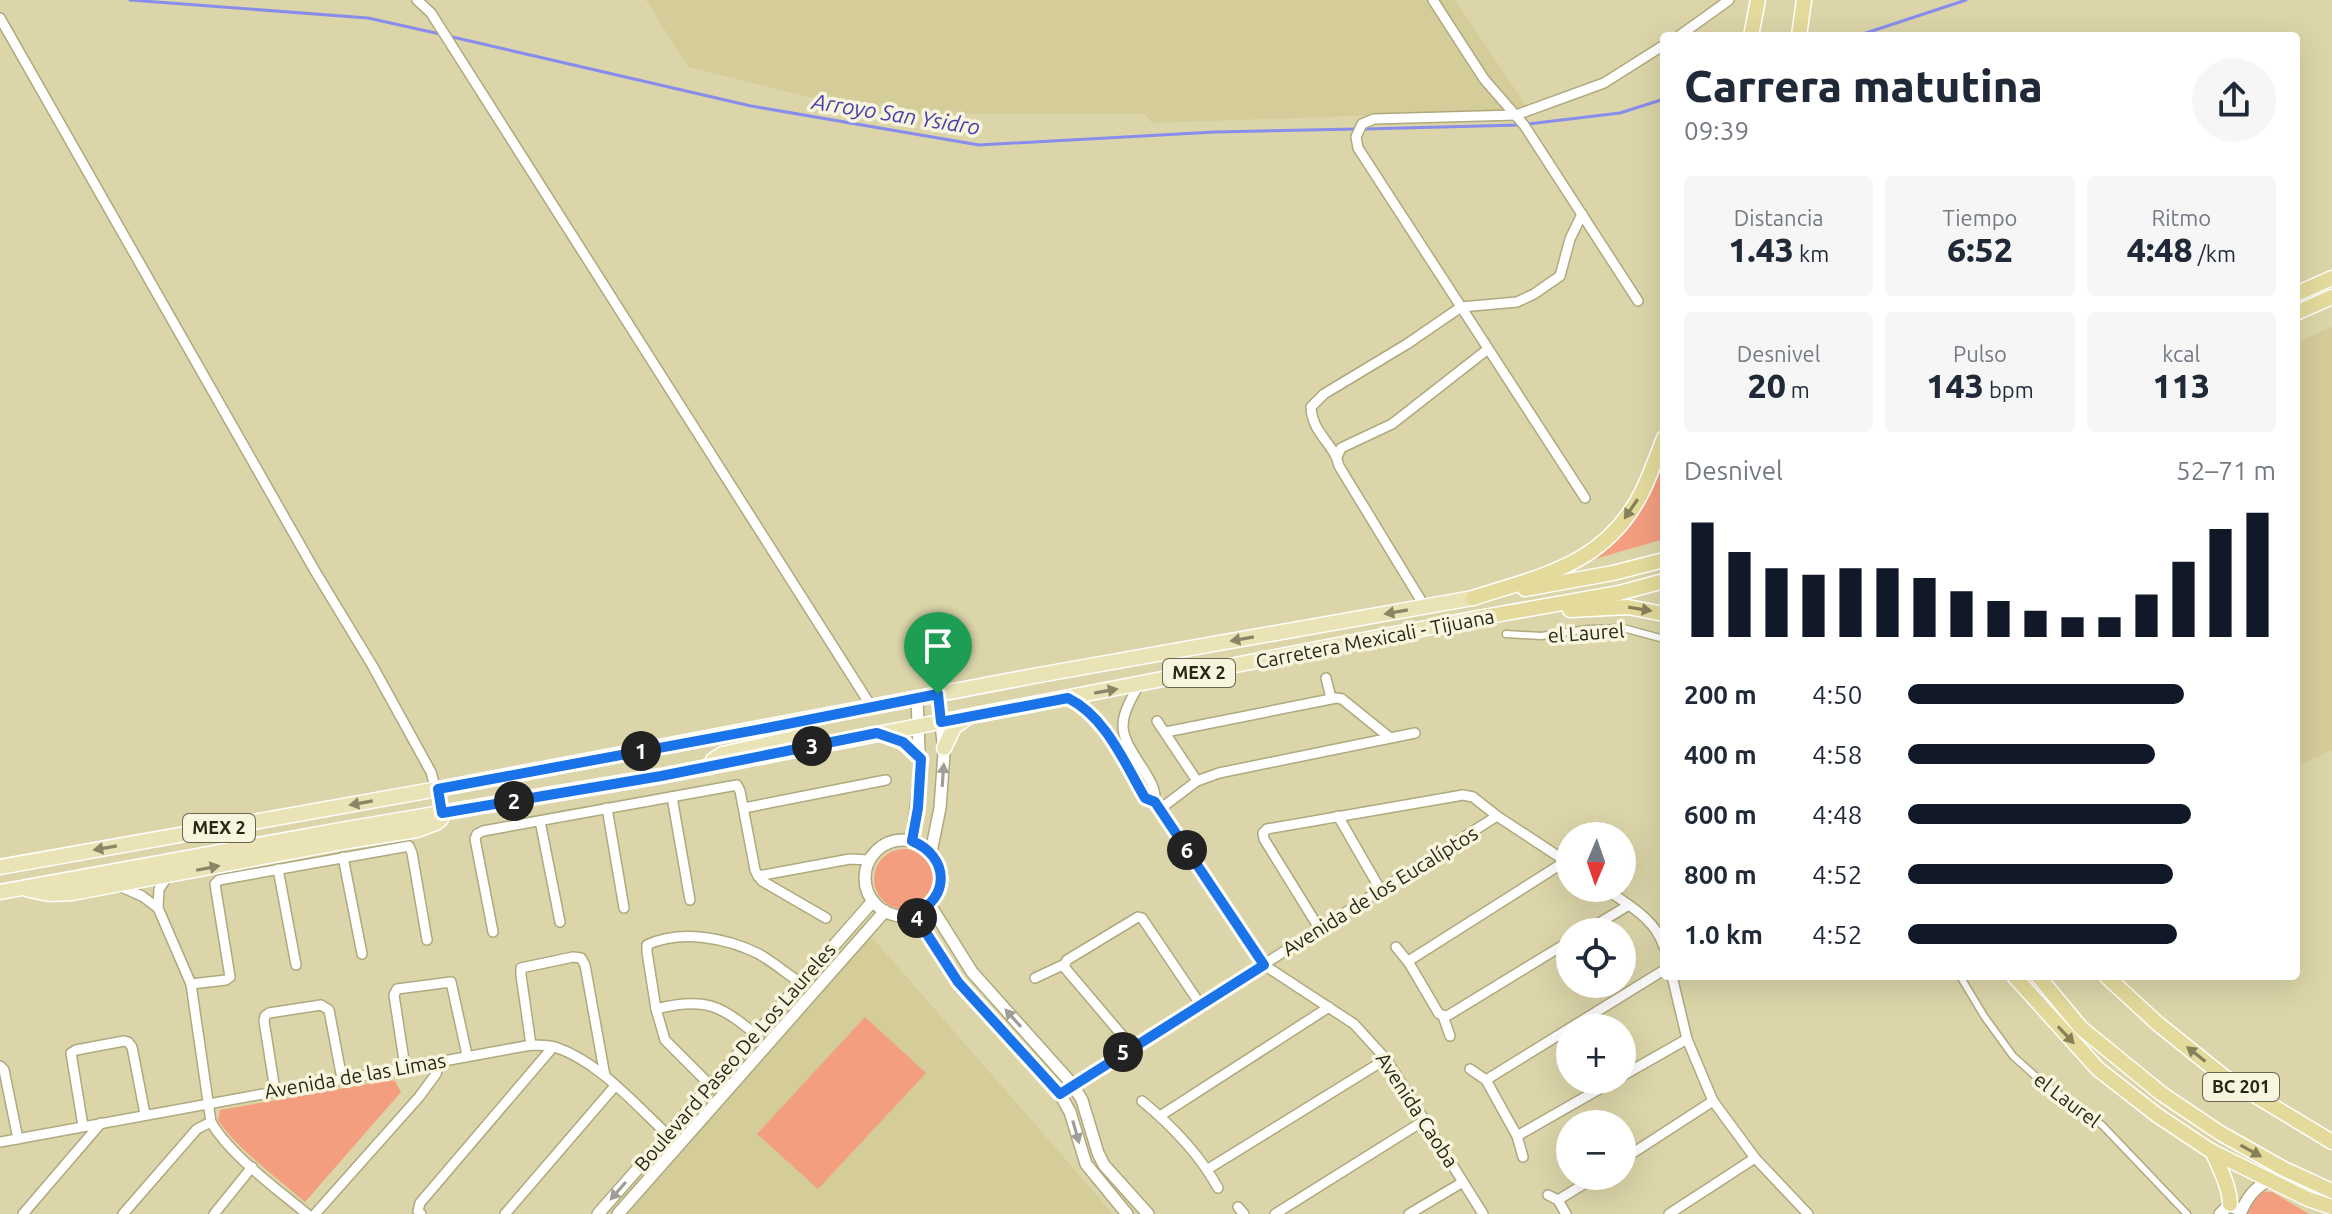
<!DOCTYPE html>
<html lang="es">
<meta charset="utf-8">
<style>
:root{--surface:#fff;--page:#f6f6f7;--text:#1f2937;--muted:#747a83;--accent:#111827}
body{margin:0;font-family:Ubuntu,sans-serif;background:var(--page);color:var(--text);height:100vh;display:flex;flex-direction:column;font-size:30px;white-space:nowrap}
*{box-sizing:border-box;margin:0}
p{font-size:26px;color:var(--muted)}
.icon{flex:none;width:44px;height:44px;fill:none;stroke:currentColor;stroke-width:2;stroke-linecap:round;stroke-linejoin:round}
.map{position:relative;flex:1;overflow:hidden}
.details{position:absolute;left:1660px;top:32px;width:640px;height:948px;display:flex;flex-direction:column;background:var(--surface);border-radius:8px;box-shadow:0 8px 32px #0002}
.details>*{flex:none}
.needle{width:52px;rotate:182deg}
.buttons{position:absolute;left:1556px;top:822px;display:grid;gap:16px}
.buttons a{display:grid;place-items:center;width:80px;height:80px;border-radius:50%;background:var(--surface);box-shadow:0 8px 32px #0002;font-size:40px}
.pin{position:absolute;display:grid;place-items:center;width:68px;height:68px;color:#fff;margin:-82px -34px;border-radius:50% 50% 50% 0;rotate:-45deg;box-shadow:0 0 8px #0007}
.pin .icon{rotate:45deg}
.km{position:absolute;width:40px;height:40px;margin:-20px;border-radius:50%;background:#222;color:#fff;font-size:22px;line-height:40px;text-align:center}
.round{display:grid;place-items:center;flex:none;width:84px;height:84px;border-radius:42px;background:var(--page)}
.headline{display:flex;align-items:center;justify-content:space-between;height:136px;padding:0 24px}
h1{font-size:44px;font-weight:800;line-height:60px}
.figures{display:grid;grid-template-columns:repeat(3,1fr);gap:12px;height:136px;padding:8px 24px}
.figures div{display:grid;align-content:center;border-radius:8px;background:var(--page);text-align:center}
.figures b{font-size:34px;font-weight:800}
.figures small{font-size:22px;font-weight:400}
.figures p{font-size:22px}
.chart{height:224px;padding:16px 24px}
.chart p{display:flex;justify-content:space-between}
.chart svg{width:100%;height:144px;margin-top:8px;stroke:var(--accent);stroke-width:6}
ul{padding:0 24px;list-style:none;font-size:26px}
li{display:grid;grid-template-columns:128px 96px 1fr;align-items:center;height:60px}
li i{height:20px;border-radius:10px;background:var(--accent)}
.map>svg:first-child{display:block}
.built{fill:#d4cc99}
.green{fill:#f49e80}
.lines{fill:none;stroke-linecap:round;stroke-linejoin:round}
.stream{stroke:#888cec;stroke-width:3}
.pedestrian-casing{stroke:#afa97e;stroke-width:9}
.minor-casing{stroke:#afa97e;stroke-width:12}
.tertiary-casing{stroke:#afa97e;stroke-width:14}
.primary-casing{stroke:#fff;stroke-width:17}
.trunk-casing{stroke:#fff;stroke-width:17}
.pedestrian{stroke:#fff;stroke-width:6}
.minor{stroke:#fff;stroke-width:9}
.tertiary{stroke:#fff;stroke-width:11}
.primary{stroke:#eae3b5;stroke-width:14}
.trunk{stroke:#e3da9c;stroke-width:14}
.oneway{fill:#868059}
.oneway2{fill:#8a8566}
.oneway3{fill:#9f9e96}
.route-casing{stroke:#fff;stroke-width:16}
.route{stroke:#1a73e8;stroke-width:10}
.labels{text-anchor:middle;stroke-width:7;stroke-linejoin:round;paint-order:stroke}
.shield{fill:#f8f5df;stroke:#686552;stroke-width:2}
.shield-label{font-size:18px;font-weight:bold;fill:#2a2716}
.street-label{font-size:20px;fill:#2a2716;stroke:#f8f5df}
.water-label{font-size:22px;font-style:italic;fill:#473faf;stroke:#f8f5df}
</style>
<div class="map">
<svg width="2332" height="1214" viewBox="0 0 2332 1214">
<rect width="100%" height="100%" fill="#dcd5a9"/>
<!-- built -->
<g class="built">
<path d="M646,0H1455L1529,110L1152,123L1145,114H876L688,67Z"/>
<path d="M2332,327V750L2296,766V343Z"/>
<path d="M866,927L871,936L1113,1214H615Z"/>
</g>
<!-- green -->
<g class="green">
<path d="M1664,446V539L1581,563L1619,532Z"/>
<circle cx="904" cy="879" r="30"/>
<path d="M865,1017L926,1073L818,1189L757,1134Z"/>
<path d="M390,1080L395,1081L401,1092L305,1202C281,1181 234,1146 218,1120L220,1110Z"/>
<path d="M2256,1191L2272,1192L2309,1214H2248L2246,1210Z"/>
</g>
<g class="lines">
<!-- stream -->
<g class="stream">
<path d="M130,0L368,18L440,34"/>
<path d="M448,36L751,106L979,145L1215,132L1356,129"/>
<path d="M1857,36L1966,0"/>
<path d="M1528,124L1620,113L1664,99"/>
<path d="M1364,129L1520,125"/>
</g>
<defs>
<g id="pedestrian">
<path d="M1506,634L1541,636L1588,629L1623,628L1664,639"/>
<path d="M1960,976L1984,1016L2013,1056L2043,1083L2102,1125L2187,1214"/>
</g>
<g id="minor">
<path d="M417,0L431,13L871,706"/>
<path d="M1433,0L1484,79L1524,125L1638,301"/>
<path d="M0,18L315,571L372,665L431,772L442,813"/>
<path d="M1679,36L1729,0"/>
<path d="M1337,457L1341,448L1392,424L1488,349"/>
<path d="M1585,498L1358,148L1356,137L1362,124L1374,119L1516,115L1604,83L1664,45"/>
<path d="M1425,607L1339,466C1335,444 1312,434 1311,407L1324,394L1407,344L1461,307L1517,302L1534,294L1560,276L1570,239L1582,214"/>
<path d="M1326,678L1331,698"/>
<path d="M1139,685C1114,727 1120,733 1145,772C1151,783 1156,789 1155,802"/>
<path d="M1068,698C1106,717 1124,762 1145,798L1155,802"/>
<path d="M1157,721L1197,781"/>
<path d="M1166,732L1336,698L1342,699L1389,737"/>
<path d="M672,797L690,900"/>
<path d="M1155,802L1264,965L1354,1024L1386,1059L1483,1214"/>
<path d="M607,808L624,908"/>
<path d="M744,808L886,780"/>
<path d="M1160,809L1197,781L1219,773L1415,733"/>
<path d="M1338,816L1380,889"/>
<path d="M540,821L560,922"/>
<path d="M343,857L362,954"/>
<path d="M1566,861L1410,960L1409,963L1439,1014L1447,1016L1570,941"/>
<path d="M278,869L296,965"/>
<path d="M169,875L159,889L158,908L191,984L211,1122C230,1155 277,1189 307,1214"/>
<path d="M758,876L850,859L869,860"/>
<path d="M758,876L762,881L826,918"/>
<path d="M119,886L142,896L158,908"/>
<path d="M1604,888C1628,905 1655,918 1664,947"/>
<path d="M1319,928L1264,839L1263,833L1267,829L1463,795L1473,797L1497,816L1570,864"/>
<path d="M493,932L475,839L477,834L483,831L737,785L740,791L755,870L758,876"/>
<path d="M1584,932L1629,905"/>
<path d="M1396,947L1409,963"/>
<path d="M1065,964V968L1132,1047"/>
<path d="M1672,976L1687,1039L1713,1101L1755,1158L1808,1214"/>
<path d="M1035,978L1065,964L1067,960L1138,917L1142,918L1200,1004"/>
<path d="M191,984L226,980L230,977L215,884L219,880L409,846L412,853L427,940"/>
<path d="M656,1009C702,997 721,1004 756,1035"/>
<path d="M1443,1016L1450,1036"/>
<path d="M531,1045L521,975V968L573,957L581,958L585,965L605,1076"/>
<path d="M0,1066L4,1070L18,1139"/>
<path d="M405,1067L394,995L397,989L451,982L467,1055"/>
<path d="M1470,1069L1486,1080L1517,1136L1523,1157"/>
<path d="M1622,1076L1687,1039"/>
<path d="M1486,1080L1664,970"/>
<path d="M711,1086L665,1040L656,1009L647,952V945C681,929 727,938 759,954C773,962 787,974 801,983"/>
<path d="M275,1090L264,1021L265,1016L269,1013L321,1005L329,1010L342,1079"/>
<path d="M1060,1094L1497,816"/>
<path d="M1142,1101C1171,1125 1200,1155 1218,1188"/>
<path d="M1160,1116L1329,1007"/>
<path d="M83,1126L71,1053L76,1050L124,1041L128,1042L132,1047L145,1114"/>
<path d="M1517,1136L1615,1080"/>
<path d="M0,1142L531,1045C539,1045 548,1045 555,1047C603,1063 641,1112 678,1144"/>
<path d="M1622,1160L1713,1101"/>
<path d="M1208,1169L1386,1059"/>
<path d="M1548,1195L1558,1200L1566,1214"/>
<path d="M1558,1200L1597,1176"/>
<path d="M1238,1207L1244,1214"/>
<path d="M23,1214L101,1123"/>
<path d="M123,1214L197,1129L211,1122"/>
<path d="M214,1214L252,1167"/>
<path d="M315,1214L419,1097L436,1074L440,1061"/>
<path d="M421,1214L418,1211L420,1203L553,1047"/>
<path d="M505,1214L615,1086"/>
<path d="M1275,1214L1425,1120"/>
<path d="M1409,1214L1463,1182"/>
<path d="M1669,1214L1755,1158"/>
</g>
<g id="tertiary">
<circle cx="903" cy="878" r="38"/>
<path d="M912,841L920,774L917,698"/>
<path d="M931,852L940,808L944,753L938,694"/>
<path d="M930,905L972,972L1073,1085L1082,1100L1098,1153L1104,1165L1148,1214"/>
<path d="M914,914L958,982L1060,1094L1070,1112L1086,1164L1127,1214"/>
<path d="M598,1214L873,901"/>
<path d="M618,1214L885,911"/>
<path d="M2220,1214L2230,1204L2235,1208"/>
<path d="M2240,1214C2247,1198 2253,1189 2269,1180"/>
</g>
<g id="primary">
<path d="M881,734L903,742L921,759"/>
<path d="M944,748L954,727L964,720"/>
<path d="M710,767L713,760L722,754L795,738L799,734L801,721"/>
<path d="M0,867L438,789L1039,675L1473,598"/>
<path d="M29,890L49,894L72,893L348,841L417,830L436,823L441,819L442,813"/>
<path d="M0,892L346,829L661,776L1478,618"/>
</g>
<g id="trunk">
<path d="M1751,36L1758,0"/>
<path d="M1799,36L1804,0"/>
<path d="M2296,294L2332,278"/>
<path d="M2296,313L2332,297"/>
<path d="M1525,589L1613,573L1664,560"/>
<path d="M1473,598C1544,575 1607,564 1643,490C1651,473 1657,456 1664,438"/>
<path d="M1570,610L1628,607L1664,614"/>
<path d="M1478,618L1619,593L1664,581"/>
<path d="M2014,976L2098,1069L2157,1115L2211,1151L2308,1199L2332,1207"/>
<path d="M2038,976L2081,1028L2162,1094L2220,1133L2284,1169L2332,1191"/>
<path d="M2106,976L2157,1023L2223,1076L2332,1142"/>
<path d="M2212,1151C2220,1169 2229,1185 2230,1204"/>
</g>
</defs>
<!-- pedestrian casing -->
<use href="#pedestrian" class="pedestrian-casing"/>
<!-- minor casing -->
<use href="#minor" class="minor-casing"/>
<!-- tertiary casing -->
<use href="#tertiary" class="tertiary-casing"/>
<!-- primary casing -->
<use href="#primary" class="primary-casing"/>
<!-- trunk casing -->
<use href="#trunk" class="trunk-casing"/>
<!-- pedestrian -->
<use href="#pedestrian" class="pedestrian"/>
<!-- minor -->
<use href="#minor" class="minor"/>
<!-- tertiary -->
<use href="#tertiary" class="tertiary"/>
<!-- primary -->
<use href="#primary" class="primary"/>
<!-- trunk -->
<use href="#trunk" class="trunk"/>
</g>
<!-- one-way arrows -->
<defs><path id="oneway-solid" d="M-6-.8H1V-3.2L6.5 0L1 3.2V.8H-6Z" transform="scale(2)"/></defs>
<g class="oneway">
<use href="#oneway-solid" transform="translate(1631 509) rotate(124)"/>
<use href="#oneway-solid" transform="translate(1640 609) rotate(9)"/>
<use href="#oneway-solid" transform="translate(2066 1035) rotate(47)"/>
<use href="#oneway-solid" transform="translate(2196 1054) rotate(-142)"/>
<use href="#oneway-solid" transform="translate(2251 1151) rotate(29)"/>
</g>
<g class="oneway2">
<use href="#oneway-solid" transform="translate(1396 612) rotate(170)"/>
<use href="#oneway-solid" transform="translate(1242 639) rotate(170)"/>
<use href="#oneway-solid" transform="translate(1106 691) rotate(-10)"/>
<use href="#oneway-solid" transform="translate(361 803) rotate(170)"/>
<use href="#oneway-solid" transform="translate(105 848) rotate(170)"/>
<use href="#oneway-solid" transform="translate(208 868) rotate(-11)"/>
</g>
<g class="oneway3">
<use href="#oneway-solid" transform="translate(943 775) rotate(-86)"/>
<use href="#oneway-solid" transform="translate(1013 1018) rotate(-132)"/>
<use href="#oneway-solid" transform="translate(1076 1132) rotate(74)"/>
<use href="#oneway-solid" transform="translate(618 1191) rotate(131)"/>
</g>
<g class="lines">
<defs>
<path id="route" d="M938,694L941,722L1068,698C1106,717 1124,762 1145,798L1155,802L1264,965L1060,1094L958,982L914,914C951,898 949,856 912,841L918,808L921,759L903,742L877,733L661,776L442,813L438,789L772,727Z"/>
</defs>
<!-- route casing -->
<use href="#route" class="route-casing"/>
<!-- route -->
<use href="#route" class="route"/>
</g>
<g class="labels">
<!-- shield labels -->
<g class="shield">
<rect x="1163" y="659" width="72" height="28" rx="6"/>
<rect x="183" y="814" width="72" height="28" rx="6"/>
<rect x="2203" y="1073" width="76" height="28" rx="6"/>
</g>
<g class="shield-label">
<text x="1199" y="679">MEX 2</text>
<text x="219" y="834">MEX 2</text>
<text x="2241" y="1093">BC 201</text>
</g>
<!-- street labels -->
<g class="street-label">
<text transform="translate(1586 633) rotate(-4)" y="7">el Laurel</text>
<text transform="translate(1375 639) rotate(-11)" y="7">Carretera Mexicali - Tijuana</text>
<text transform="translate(1380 891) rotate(-32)" y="7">Avenida de los Eucalíptos</text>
<text transform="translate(735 1057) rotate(-49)" y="7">Boulevard Paseo De Los Laureles</text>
<text transform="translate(355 1076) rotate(-10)" y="7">Avenida de las Limas</text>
<text transform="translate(2067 1100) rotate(37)" y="7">el Laurel</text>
<text transform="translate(1417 1110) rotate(57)" y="7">Avenida Caoba</text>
</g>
<!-- water labels -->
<g class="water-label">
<text transform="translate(896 114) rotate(9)" y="8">Arroyo San Ysidro</text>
</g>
</g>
</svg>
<div class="buttons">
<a><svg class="needle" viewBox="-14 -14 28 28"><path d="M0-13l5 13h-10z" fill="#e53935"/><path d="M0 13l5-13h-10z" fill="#747a83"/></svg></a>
<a><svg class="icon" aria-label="locate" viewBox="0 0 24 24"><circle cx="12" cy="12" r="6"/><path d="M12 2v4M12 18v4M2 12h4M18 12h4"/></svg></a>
<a>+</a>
<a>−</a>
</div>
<div class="pin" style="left:938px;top:694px;background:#1e9e55"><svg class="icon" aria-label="arrive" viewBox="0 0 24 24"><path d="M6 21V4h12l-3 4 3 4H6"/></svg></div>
<b class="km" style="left:641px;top:751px">1</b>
<b class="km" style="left:514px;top:801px">2</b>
<b class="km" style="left:812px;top:746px">3</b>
<b class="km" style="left:917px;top:918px">4</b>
<b class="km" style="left:1123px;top:1052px">5</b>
<b class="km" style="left:1187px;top:850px">6</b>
<section class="details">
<div class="headline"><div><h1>Carrera matutina</h1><p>09:39</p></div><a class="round"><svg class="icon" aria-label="share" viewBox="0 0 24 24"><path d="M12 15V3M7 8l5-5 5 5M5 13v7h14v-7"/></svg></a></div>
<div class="figures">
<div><p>Distancia</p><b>1.43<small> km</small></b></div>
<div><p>Tiempo</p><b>6:52</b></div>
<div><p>Ritmo</p><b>4:48<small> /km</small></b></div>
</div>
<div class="figures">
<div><p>Desnivel</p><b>20<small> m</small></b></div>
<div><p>Pulso</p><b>143<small> bpm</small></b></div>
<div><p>kcal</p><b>113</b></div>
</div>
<div class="chart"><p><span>Desnivel</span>52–71 m</p>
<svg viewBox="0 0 160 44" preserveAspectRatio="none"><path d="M5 44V9M15 44V18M25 44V23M35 44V25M45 44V23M55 44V23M65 44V26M75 44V30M85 44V33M95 44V36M105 44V38M115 44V38M125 44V31M135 44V21M145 44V11M155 44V6"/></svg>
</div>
<ul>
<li><b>200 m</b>4:50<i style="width:75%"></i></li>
<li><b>400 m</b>4:58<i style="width:67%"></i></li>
<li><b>600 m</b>4:48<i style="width:77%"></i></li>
<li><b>800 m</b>4:52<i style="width:72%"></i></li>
<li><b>1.0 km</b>4:52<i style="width:73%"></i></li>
</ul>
</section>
</div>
